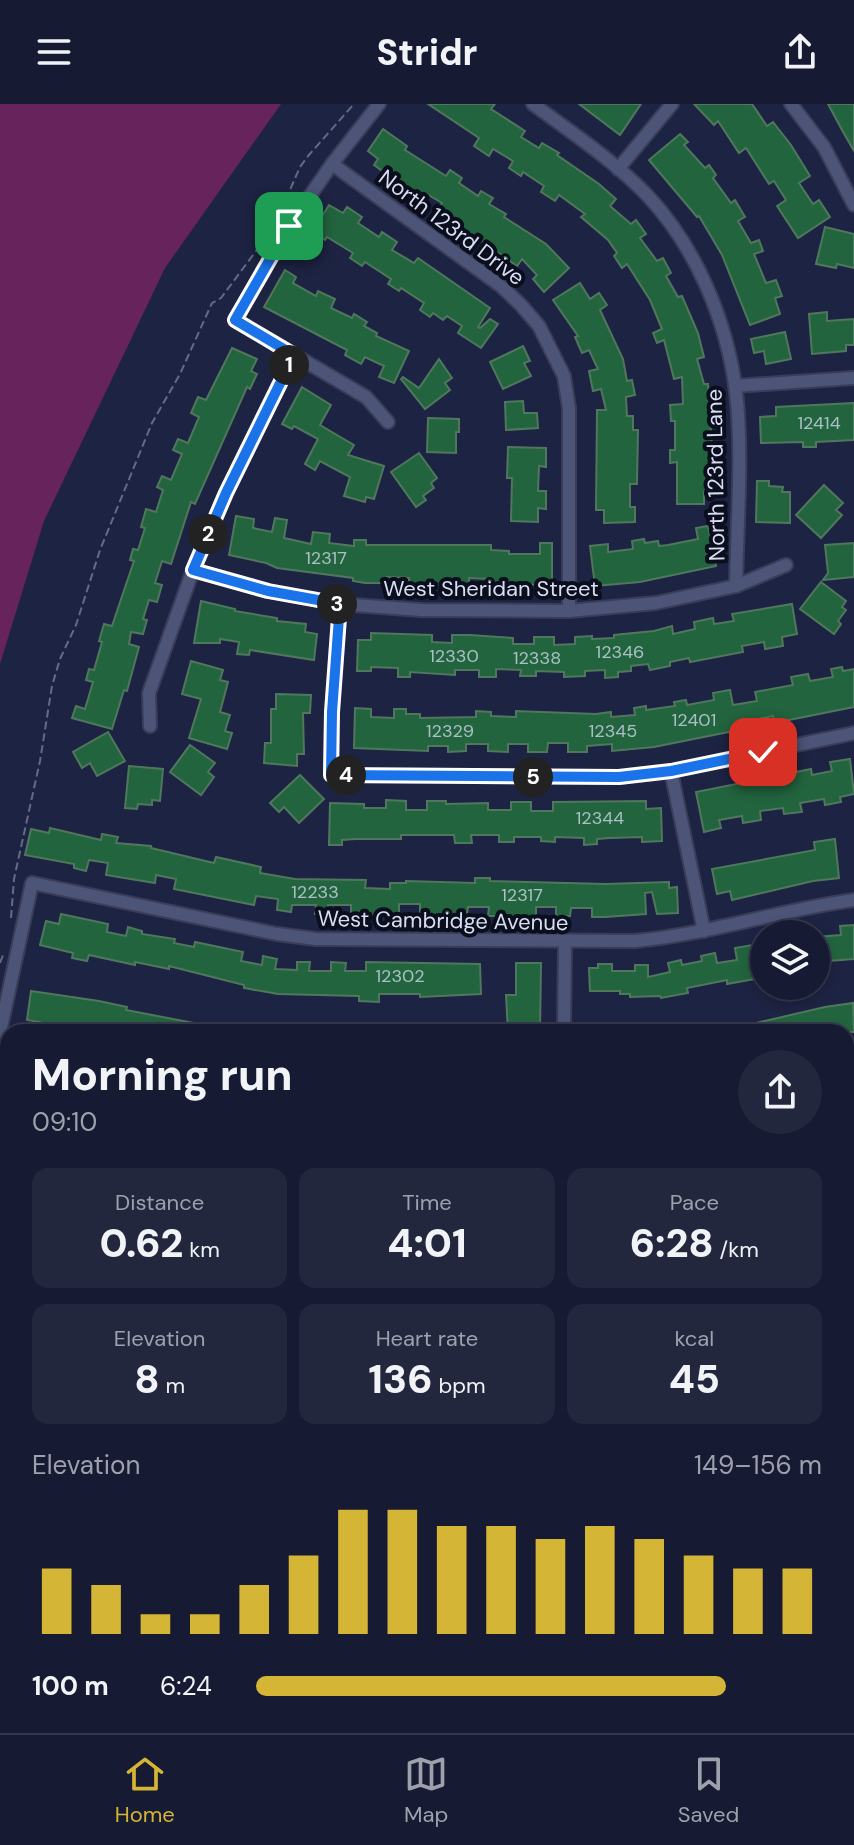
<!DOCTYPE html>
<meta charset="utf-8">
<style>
:root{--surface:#161a32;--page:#23273e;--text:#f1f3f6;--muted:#9ea1ac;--line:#35384d;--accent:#d5b535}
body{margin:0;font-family:"DM Sans",sans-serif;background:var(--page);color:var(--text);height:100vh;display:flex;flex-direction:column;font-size:30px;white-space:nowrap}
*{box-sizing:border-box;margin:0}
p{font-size:26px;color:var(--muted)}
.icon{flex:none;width:44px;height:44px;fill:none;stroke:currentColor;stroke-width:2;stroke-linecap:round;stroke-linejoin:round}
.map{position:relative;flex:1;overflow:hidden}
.sheet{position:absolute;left:0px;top:920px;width:854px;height:710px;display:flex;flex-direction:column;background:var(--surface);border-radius:24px 24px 0 0;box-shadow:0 4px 12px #0003,0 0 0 2px var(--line)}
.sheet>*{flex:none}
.tools{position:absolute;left:750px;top:816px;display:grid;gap:16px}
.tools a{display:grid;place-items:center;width:80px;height:80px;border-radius:50%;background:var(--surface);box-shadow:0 4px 12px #0003,0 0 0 2px var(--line);font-size:40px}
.pin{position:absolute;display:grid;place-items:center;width:68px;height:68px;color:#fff;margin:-34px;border-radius:16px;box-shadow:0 4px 12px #0006}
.km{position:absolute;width:40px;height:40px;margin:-20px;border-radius:50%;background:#222;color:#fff;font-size:22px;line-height:40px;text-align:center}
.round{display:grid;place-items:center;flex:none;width:84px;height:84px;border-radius:42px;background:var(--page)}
.head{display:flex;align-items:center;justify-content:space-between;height:136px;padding:0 32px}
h1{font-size:44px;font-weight:800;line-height:60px}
.figures{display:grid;grid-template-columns:repeat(3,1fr);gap:12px;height:136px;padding:8px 32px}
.figures div{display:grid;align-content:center;border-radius:16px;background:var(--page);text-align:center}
.figures b{font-size:40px;font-weight:800}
.figures small{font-size:22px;font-weight:400}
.figures p{font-size:22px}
.chart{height:224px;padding:16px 32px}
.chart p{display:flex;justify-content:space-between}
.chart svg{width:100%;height:144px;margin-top:8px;stroke:var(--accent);stroke-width:6}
ul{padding:0 32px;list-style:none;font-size:26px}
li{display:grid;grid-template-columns:128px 96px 1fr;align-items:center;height:60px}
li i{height:20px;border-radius:10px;background:var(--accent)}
header{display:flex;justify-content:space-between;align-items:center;height:104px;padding:0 32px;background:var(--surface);font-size:36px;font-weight:800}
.tabs{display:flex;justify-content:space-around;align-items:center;height:112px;border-top:2px solid var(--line);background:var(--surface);font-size:22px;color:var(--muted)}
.tabs a{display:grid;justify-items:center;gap:4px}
.tabs .current{color:var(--accent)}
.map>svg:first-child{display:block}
.green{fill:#67235c}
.building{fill:#22643e;stroke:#50775d;stroke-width:2}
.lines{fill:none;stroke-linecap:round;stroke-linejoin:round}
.minor-casing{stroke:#3a3d59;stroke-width:16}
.path{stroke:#656b86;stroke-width:2;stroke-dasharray:8 4;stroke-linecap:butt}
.minor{stroke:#4c5478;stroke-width:12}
.route-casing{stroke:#fff;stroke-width:16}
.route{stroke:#1a73e8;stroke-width:10}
.labels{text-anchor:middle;stroke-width:8;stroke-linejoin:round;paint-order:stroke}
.number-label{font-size:18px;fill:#abc0c6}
.street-label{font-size:22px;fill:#d9def4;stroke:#0b0e1c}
</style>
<header><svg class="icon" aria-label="menu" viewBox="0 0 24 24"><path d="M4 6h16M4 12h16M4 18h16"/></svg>Stridr<svg class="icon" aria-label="share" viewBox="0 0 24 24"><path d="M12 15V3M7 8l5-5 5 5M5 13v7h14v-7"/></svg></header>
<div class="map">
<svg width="854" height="1629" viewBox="0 0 854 1629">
<rect width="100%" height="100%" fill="#1d2342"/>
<!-- green -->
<path class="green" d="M0,0H281L165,164L44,417L0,560Z"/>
<!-- building -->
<g class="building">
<path d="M428,0H495L491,5L525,27L521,33L539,44L542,39L559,49L557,51L599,80L616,95L610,102L631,120L636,116L646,130L640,134L657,157L663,154L671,169L666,172L678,193L682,192L698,229L704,253L697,255L704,280H708L712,345V387L704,388V400H677V358L670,359V346H675V317H671L670,301L683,300L682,273L674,275L664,236L657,239L653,229L662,225L650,196L627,160L622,164L614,152L617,149L608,136L581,113L585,110L559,91L555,97L541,88L544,82L523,68L521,72L509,64L513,57L493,45L489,52L474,42L479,34Z"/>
<path d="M579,0H641L620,31Z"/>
<path d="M694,0H752L767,22L773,18L791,41L810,72L799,79L813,100L819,96L830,113L798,134L777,102L786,96L774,77L769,80L746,44L739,49L718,17L714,21Z"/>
<path d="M828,0H854V47L842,26Z"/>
<path d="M383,25L407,42L405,46L446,72L450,66L462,74L459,79L478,92L481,87L493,94L489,100L506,110L504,113L546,140L569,164L544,188L533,175L537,171L522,155L517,162L437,106L442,99L425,89L422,94L396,77L374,61L378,55L368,47Z"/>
<path d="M680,30L688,38L684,41L705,64L709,61L716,71L713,74L731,99L735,96L745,113L738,117L751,139L759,136L763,147L754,150L766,179L776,176L782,192L775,194L780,210L750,221L722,151L699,112L697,113L649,56Z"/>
<path d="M329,101L343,109L347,103L362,113L358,119L379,133L382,128L397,138L392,146L414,159L418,154L490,204L478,223L480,224L490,215L498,220L481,244L458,229L462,222L447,212L443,216L433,209L430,213L420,206L424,199L401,184L399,187L388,180L391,175L365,158L362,162L350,154L353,149L327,133L325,136L312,128Z"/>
<path d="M825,123L854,130V164L837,160L836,164L816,160Z"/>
<path d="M285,166L296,173L293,179L316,192L318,187L335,195L331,204L352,214L354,210L367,218L364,222L377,229L376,232L409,247L394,279L379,273L384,262L365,253L361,260L345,251L347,246L264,203Z"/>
<path d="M580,179L590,195L599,189L607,201L600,206L623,255L627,277L632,276L635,291L626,293L627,312H633V326H638L637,380H630V403H635V418L604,419V406H596L597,306H606L601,285L593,287L589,267L598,265L589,246L582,249L575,233L578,232L553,196Z"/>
<path d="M827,208V217L854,215V241H846V247L812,250L809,210Z"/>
<path d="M785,228L791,255L766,260L764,247L754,249L751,235Z"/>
<path d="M523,242L530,257L524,259L531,272L503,285L490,258Z"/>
<path d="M232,244L257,255L251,267L257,270L250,285L247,283L195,400L191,398L171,460L162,457L155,479L162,481L157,498L149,496L143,515L147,516L143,530L131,528L129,540L139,543L127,587L124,586L112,625L72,614L76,602L85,605L93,578L86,576L89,565L94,566L102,538L99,537L104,520L112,522L117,507L134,457L130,456L133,445L138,446L145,424L141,423L146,405L156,408L163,386L157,383L162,372L171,376L182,350L173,346L178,335L188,339L199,313L191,309L198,293L206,296Z"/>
<path d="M439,255L452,274L445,279L450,286L425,305L401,275L403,273L419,284Z"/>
<path d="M302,283L331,301L320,321L354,341L348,351L384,362L374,395L366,393L365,398L344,392L350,373L320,357L315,366L305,360L318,335L294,322L292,325L282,320Z"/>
<path d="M523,297L524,309H537L538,324L506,326L505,298Z"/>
<path d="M854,299V336L816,338V343H803V338L761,339L760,313L776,312V303Z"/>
<path d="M428,314L459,315V328H456V349L427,348Z"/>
<path d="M508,343L546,344V363L539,362L538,387H546V405L538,404V418L511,417L512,374H507Z"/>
<path d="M419,349L437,374L431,379L434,384L423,392L426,396L416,403L391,368Z"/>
<path d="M757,377H769V382L783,383L782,388H790V419L756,418Z"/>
<path d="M824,381L843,399L836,406L842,411L821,434L796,411Z"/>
<path d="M236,412L254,415L253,424L272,428L275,414L287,416L284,434L311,440L313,428L330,430L329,439L354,442V436H366V441H491V446L509,447V450H540V439H552V480L489,482V475L469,474V481H409V474L387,473V479H365L353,477V474L277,464L266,459L229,451Z"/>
<path d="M708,422L716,462L640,478L595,482L590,442L608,440V448L633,445L632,437L644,435L645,439L658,437L659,442L668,441L698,435L696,424Z"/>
<path d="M854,439V473L823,476L828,469L825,441Z"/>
<path d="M821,478L846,497L842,503L846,506L838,517L841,520L834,530L800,505Z"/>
<path d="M201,497L235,505V507L277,514V517L306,520L305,528L317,530L314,556L250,546L249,551L237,550L239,538L220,535V539H194Z"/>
<path d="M792,500L797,530L782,533L783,542L765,545L764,538L742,542L743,548L690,558L689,554L670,558V562L650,566L648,560L631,562V567L618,568V573L605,574V566L585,567V572L564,573V568L536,567V572H520L521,566L496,565V573H479V566H455V571L410,568V573H398V564L371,563V567H357L358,536H371V529L432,531V538L452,539V531H470L513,534V540H534V533H554V541L575,540V533L592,532V535L614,534V531L654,527L672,522L673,530L695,525L694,518L713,514L714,520L734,517L732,510Z"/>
<path d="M191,557L223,566L220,576L228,578L220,608L230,611L225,627L232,629L227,645L189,634L201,595L182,590Z"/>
<path d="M842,563L843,567L854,565V603L774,619L773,612L753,616L754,623L654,643L612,647V640L587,642V648H568V639H548L547,648H528V640H508V648L488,647V640H466V647L448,648V642H428V647L354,644L355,604L371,605V613L394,614V605H406V610H420V614L476,613V607L491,608V612L516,613V607L596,610L611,608V613L635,611L634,604L646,602V606L675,602L674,598L686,596L687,601L714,596L713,589L730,586L733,601L757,597L755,588L793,581L791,573L808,570L810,577L833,573L831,565Z"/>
<path d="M276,590L311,591L310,609H303L304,650H297V662L264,659L265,639H271V605H276Z"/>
<path d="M108,628L125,657L97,672L90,659L82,664L73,648Z"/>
<path d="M190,641L215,659L208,668L214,673L201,691L170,668Z"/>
<path d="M850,655L854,690L840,693L841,698L825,701L824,695L800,699L802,708L784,710L783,704L760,707L761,716L743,719L742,712L719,716L721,724L704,728L696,688L811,665L812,671L832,667L830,658Z"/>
<path d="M129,662L163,665L160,697L152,696V701L138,700L137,705L125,704Z"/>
<path d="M300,671L324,695L299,719L284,703L279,708L270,699Z"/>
<path d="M386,696L406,697V706H427V697H446V700L488,699V706H511V698H531V707H553V698L646,697V705L661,704L662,737L642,738V733L610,734L597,735V740L584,741V734L555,733V738L541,737V733H514V738H499V731H471L472,739H455L454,731H401V735H355L342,736V741H329L330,699L364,700V704H386Z"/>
<path d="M50,724L101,736L102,730L118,733L116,739L151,742V744L214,759L216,753L261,763L260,769L295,775L366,776L365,784L390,785V779H406V777L475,779V774H490V777L606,780L669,778V784L677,783L678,809L657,810L652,788L645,789L646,810L605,813H592V804H571L570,812H556V803H536V812H488L489,803H468L467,810L420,811V800H399V811L351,810V801H328V810H315L316,801H292L291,808L277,806L278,795L256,792L254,801L174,785L176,775L156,771L155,779L106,771L108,759L89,756L86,767L74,764V760L25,751L31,725L49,729Z"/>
<path d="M835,735L839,774L813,777L732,796L730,787L717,790L712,765L815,746L814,738Z"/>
<path d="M61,810L108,820L107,828L126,832L128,823L142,827V830L175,835L174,839L194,843L195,838L243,848L241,857L262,861L263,852L277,855L275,865L297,866V858H310L309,867H331V858L346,859L345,867H366V858L480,860L481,890L420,893V890H379V898L359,897V892L278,890L244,884V881L169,862V865L135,858V861L89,851L87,857L72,854L73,849L40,841L46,817L59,820Z"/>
<path d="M854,821V855L816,858V833L841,831L840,822Z"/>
<path d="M764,839V864L753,866L755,875L727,880V876L687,884L688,889L661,894L660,892L630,893V890H620V887H590L589,864H598V860H612V867H635V861H648V873L670,868L668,859L681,856L682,861L702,857L701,852L715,849L717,859L737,856L735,844Z"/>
<path d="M516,859H541L540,928H508L506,891H516Z"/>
<path d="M31,887L99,897L127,903L126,906L215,923L214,928H71V926L39,921L40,918L27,916Z"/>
<path d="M853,899L854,928H757L756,919L825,903Z"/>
</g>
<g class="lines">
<defs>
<g id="minor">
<path d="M379,0L332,60L289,122L235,216L366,293L388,318"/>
<path d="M533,0C572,29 613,56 647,91C696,143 727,217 736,288C743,347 737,421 736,482"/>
<path d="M791,0L824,43L854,101"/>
<path d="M332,60L501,182L521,201L539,222L564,272L569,304V507"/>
<path d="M618,65L672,0"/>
<path d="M735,282L854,274"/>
<path d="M193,466L268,487L340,500L421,506L569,507L656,499L736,482L786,461"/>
<path d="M340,500L332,608L331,671L619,673L671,667L854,629"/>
<path d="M150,622L149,589L193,466L226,389L294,251"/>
<path d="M671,667L704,827"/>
<path d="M0,928L32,779L277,830L316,835L635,837C709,830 780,806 854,796"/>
<path d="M564,928L565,838"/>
<path d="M0,936L8,938"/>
<path d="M846,960H854"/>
<path d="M846,1123L854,1121"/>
<path d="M846,1286L854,1284"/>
<path d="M7,1293L3,1260L8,1236"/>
<path d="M0,1453H8"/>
<path d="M846,1460H854"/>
</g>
</defs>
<!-- minor casing -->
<use href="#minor" class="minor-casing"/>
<!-- path -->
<g class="path">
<path d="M11,814L14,775L40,657L52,582L60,555L76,521L100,446L152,319L180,270L212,199L221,194L256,147L282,104L300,63L308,52L354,0"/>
<path d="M0,859L3,851"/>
</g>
<!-- minor -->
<use href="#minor" class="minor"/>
</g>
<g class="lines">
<defs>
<path id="route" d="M289,122L235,216L294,251L226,389L193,466L268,487L340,500L332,608L331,671L619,673L671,667L763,648"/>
</defs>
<!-- route casing -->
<use href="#route" class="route-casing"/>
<!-- route -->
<use href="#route" class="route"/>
</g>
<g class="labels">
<!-- number labels -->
<g class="number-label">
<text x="819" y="325">12414</text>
<text x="326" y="460">12317</text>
<text x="620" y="554">12346</text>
<text x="454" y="558">12330</text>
<text x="537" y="560">12338</text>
<text x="694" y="622">12401</text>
<text x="450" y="633">12329</text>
<text x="613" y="633">12345</text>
<text x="600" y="720">12344</text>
<text x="315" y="794">12233</text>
<text x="522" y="797">12317</text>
<text x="400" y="878">12302</text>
</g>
<!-- street labels -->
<g class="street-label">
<text transform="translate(452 123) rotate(37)" y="8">North 123rd Drive</text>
<text transform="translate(715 371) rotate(-91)" y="8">North 123rd Lane</text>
<text x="491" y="492">West Sheridan Street</text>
<text transform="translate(443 816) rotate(1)" y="8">West Cambridge Avenue</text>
</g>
</g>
</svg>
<div class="tools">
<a><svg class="icon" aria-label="layers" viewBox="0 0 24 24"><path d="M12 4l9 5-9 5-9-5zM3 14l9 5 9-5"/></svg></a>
</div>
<div class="pin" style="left:289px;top:122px;background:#1e9e55"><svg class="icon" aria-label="arrive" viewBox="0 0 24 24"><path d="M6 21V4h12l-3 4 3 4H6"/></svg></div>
<div class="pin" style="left:763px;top:648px;background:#d93025"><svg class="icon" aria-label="check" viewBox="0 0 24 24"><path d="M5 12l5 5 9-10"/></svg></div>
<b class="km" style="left:289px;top:261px">1</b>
<b class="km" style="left:208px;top:430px">2</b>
<b class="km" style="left:337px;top:500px">3</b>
<b class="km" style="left:346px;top:671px">4</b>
<b class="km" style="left:533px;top:673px">5</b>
<section class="sheet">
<div class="head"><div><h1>Morning run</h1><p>09:10</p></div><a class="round"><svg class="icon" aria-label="share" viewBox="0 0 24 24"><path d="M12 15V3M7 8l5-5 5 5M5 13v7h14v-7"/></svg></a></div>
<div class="figures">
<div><p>Distance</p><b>0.62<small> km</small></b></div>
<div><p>Time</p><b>4:01</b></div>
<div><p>Pace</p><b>6:28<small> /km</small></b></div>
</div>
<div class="figures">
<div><p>Elevation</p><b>8<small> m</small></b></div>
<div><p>Heart rate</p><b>136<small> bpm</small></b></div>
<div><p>kcal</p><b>45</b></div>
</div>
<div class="chart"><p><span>Elevation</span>149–156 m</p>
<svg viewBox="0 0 160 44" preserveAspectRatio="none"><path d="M5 44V24M15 44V29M25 44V38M35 44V38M45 44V29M55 44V20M65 44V6M75 44V6M85 44V11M95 44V11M105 44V15M115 44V11M125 44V15M135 44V20M145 44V24M155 44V24"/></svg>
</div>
<ul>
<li><b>100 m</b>6:24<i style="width:83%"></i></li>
</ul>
</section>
</div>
<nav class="tabs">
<a class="current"><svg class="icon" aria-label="home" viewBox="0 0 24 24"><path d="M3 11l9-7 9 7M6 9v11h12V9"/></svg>Home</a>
<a><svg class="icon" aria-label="map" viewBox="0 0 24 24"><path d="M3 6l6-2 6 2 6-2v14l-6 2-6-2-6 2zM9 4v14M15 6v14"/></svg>Map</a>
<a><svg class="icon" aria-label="saved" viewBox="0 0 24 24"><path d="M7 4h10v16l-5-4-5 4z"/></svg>Saved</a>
</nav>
